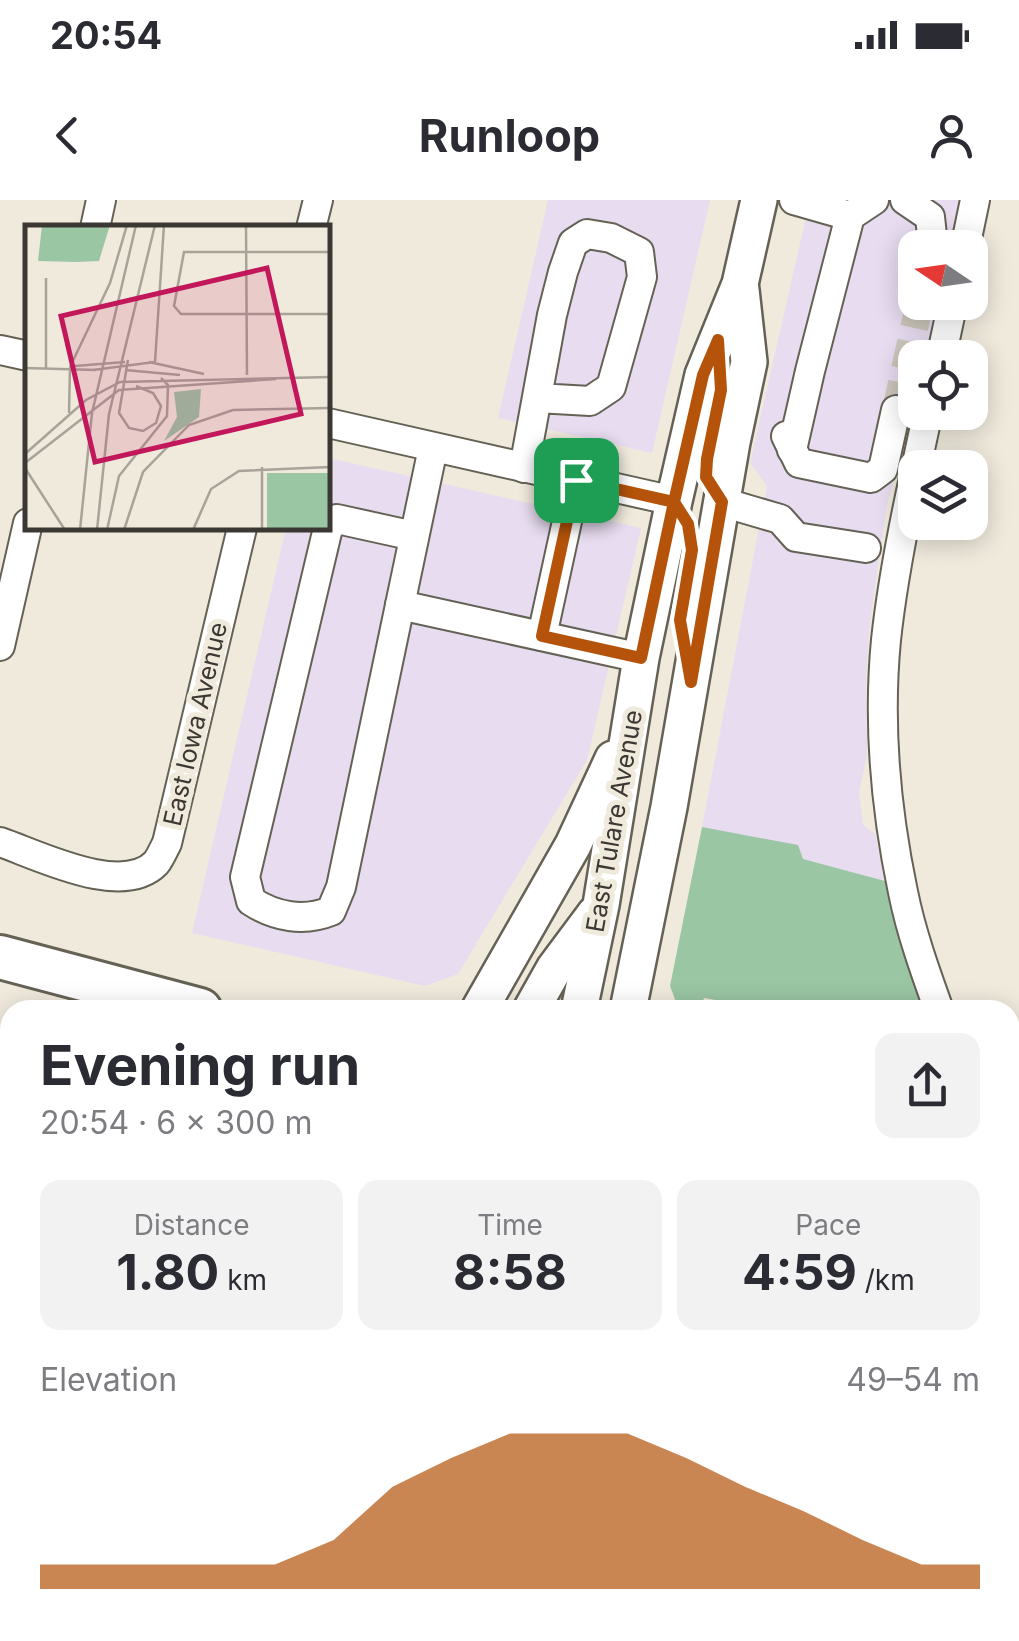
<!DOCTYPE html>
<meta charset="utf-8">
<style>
:root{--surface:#fff;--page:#f2f2f3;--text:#2b2b33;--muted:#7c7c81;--accent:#b45309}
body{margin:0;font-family:Inter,sans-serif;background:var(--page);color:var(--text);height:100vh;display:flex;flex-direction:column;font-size:38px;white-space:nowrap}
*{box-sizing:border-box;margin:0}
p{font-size:32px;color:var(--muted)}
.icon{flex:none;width:55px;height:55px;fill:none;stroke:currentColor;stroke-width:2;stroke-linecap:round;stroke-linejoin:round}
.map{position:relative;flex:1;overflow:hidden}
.drawer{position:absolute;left:0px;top:800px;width:1020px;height:642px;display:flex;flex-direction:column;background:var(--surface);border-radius:30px 30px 0 0;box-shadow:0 5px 25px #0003}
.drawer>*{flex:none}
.needle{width:65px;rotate:283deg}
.fabs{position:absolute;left:898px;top:30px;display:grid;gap:20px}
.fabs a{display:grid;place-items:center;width:90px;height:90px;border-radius:20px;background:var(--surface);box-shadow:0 5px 25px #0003;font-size:50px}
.pin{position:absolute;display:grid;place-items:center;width:85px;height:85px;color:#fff;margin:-42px;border-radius:20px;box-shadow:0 5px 15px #0006}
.round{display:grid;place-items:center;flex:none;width:105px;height:105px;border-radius:20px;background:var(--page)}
.overview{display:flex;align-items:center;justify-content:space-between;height:170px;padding:0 40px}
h1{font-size:55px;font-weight:700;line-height:75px}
.stats{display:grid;grid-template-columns:repeat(3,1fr);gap:15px;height:170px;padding:10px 40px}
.stats div{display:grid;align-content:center;border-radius:20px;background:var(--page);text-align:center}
.stats b{font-size:50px;font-weight:700}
.stats small{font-size:28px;font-weight:400}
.stats p{font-size:28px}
.chart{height:280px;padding:20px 40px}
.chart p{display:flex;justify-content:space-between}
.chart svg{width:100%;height:180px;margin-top:10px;fill:var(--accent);opacity:.7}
.status{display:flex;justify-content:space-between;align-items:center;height:70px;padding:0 50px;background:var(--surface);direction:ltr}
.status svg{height:28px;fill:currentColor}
header{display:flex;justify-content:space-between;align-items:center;height:130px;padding:0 40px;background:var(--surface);font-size:45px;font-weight:700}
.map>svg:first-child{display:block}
.commercial{fill:#e7dcf0}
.green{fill:#9ac6a4}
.building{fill:#ead59f;stroke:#c4bfb2;stroke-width:2.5}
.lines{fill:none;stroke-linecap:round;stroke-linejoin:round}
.minor-tunnel{stroke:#ccc6bb;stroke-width:28;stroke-dasharray:28 14;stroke-linecap:butt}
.minor-casing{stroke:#656155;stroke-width:32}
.major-casing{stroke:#656155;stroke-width:40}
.highway-casing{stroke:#656155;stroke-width:48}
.minor{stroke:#fff;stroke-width:28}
.major{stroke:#fff;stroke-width:35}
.highway{stroke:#fff;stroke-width:42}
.route-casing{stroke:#fff;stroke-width:20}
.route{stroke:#b45309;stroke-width:12}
.labels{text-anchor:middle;stroke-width:10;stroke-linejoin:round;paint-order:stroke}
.street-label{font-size:25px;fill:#3b3833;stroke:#f0eadd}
.inset-road{fill:none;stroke:#a8a399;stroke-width:2.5}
.view{fill:#c2185b;fill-opacity:0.15;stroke:#c2185b;stroke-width:5}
.inset-edge{fill:none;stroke:#3b3833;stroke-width:5}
</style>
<div class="status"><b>20:54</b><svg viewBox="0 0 49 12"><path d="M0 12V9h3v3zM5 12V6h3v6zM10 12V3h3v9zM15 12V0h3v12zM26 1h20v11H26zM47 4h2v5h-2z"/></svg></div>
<header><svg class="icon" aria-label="back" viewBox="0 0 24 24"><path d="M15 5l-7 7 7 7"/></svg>Runloop<svg class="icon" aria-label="person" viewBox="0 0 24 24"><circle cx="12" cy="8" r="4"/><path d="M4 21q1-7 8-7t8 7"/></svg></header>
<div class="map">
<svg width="1019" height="1441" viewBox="0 0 1019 1441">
<rect width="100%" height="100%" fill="#f0eadd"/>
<!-- commercial -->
<g class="commercial">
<path d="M548,0H710L652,253L498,218Z"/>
<path d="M810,0H962L952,47L915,48V102L938,103L924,157L915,158V194L887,306L870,421L866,477L867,556L859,592L863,625L875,634L885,681L802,659L702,627L767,286L750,263Z"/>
<path d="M328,258L641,328L587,560L458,774L425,786L192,733L286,328H328Z"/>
<path d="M0,1271L10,1281V1432L158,1433L168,1441H0Z"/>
</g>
<!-- green -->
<path class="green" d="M702,627L798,645L803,659L885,681L911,774L923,810H771L704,798L700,810H679L670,786Z"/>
<!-- building -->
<g class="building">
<path d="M0,1335L10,1337V1422L5,1441H0Z"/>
<path d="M100,1432H131L136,1437L135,1441H98Z"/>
</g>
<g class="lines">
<!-- minor-tunnel -->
<path class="minor-tunnel" d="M896,210L920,102"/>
<defs>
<g id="minor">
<path d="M794,0L850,16"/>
<path d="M905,0L930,17L933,45"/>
<path d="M95,28L101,0"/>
<path d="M311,28L318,0"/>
<path d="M965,48L975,0"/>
<path d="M0,150L28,156"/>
<path d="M941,158L953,102"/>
<path d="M328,223L674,301"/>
<path d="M786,236L799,263L871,278L883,269L896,210"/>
<path d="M433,248L400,405L641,458"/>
<path d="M792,250L810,171L850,16L874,0"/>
<path d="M524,268L552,115L563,72L573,43L587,34L611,38L639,52L642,77L611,187L590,201L537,198"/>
<path d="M916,268L928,212"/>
<path d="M915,273C903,328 892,384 886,440C878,523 886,611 903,692C911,732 925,771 939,810"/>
<path d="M722,302L780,319L796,337L866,348"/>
<path d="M400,405L341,687L331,711C304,722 275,717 251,701L245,677L328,328L337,319L414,336"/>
<path d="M542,436L576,280"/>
<path d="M0,446L28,323"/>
<path d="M0,642C38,655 122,698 156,663C160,658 164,649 167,643L242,328"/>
<path d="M1010,954L1019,968"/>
<path d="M55,1441L57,1432"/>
</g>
<g id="major">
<path d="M479,810L573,645L613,559"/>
<path d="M531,810L554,769L595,714"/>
<path d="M579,810L601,705L641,458L674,301L703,175L740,84L759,0"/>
<path d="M628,810L669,607L732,242L749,162L741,90"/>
<path d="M608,1432L613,1441"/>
<path d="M671,1432L676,1441"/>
<path d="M364,1441L368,1432"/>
</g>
<g id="highway">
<path d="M0,757L200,810"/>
<path d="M0,900L10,906"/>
<path d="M0,1039L10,1044"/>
<path d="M1010,1131L1019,1144"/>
<path d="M0,1181L10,1189"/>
<path d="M1010,1387L1019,1390"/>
<path d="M281,1432L294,1441"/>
<path d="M804,1432L825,1441"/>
</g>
</defs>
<!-- minor casing -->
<use href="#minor" class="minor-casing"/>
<!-- major casing -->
<use href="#major" class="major-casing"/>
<!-- highway casing -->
<use href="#highway" class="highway-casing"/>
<!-- minor -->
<use href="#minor" class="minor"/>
<!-- major -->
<use href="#major" class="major"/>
<!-- highway -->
<use href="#highway" class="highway"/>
</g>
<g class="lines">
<defs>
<path id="route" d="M576,280L542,436L641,458L674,302L688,324L692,350L680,420L691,482L722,302L706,277L707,259L721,190L718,140L703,175L674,302L576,280"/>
</defs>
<!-- route casing -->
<use href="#route" class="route-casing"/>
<!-- route -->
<use href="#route" class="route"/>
</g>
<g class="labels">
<!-- street labels -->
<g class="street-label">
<text transform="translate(195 524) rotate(-77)" y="9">East Iowa Avenue</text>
<text transform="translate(614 621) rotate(-80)" y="9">East Tulare Avenue</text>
</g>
</g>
<!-- overview -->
<g transform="translate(25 25)">
<rect width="305" height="305" fill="#f0eadd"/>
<path d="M17,0H85L74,36L51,37L13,36ZM176,164L174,192L139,216L152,192L149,167ZM242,248H305V305H242Z" fill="#9ac6a4"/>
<path class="inset-road" d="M221,0L222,150M305,27H159L149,81L156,89H305M21,53V143M103,135L94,188L104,203L118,206L131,198L136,181L128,168L111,161M124,137L179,149M50,141L100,137M45,142L85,58L102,0M0,143L71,145M68,145L130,137L139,0M100,145L155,150M44,188L45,142M0,229L61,175L95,157L305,152M0,238L94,165L251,154M0,243L40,305M55,305L67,188L111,0M72,305L84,189L130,0M82,305L94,251L142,191L143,160L136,153M99,305L118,247L164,200L208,185L305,183M168,305L186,264L214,246L305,242M237,305V242"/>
<path class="view" d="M242,43L276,189L70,237L36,91Z"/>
<rect width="305" height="305" class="inset-edge"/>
</g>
</svg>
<div class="fabs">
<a><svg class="needle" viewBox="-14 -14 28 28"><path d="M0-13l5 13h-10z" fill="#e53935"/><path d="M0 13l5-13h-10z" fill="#7c7c81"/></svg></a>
<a><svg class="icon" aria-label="locate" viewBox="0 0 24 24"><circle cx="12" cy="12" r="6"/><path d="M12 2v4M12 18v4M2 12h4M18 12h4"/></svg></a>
<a><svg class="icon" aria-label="layers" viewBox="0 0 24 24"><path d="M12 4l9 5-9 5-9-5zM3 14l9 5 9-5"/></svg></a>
</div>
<div class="pin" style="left:576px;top:280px;background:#1e9e55"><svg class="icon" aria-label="arrive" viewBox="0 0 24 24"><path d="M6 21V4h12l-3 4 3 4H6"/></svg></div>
<section class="drawer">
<div class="overview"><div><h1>Evening run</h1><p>20:54 · 6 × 300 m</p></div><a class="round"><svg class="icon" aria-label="share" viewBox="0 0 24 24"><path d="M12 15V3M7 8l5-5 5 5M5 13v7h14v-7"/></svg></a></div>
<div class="stats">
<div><p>Distance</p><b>1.80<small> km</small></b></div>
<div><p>Time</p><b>8:58</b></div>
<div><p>Pace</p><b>4:59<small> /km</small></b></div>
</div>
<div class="chart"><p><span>Elevation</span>49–54 m</p>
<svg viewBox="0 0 160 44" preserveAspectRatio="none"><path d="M0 44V38L10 38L20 38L30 38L40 38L50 32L60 19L70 12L80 6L90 6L100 6L110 12L120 19L130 25L140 32L150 38L160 38V44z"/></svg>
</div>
</section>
</div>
